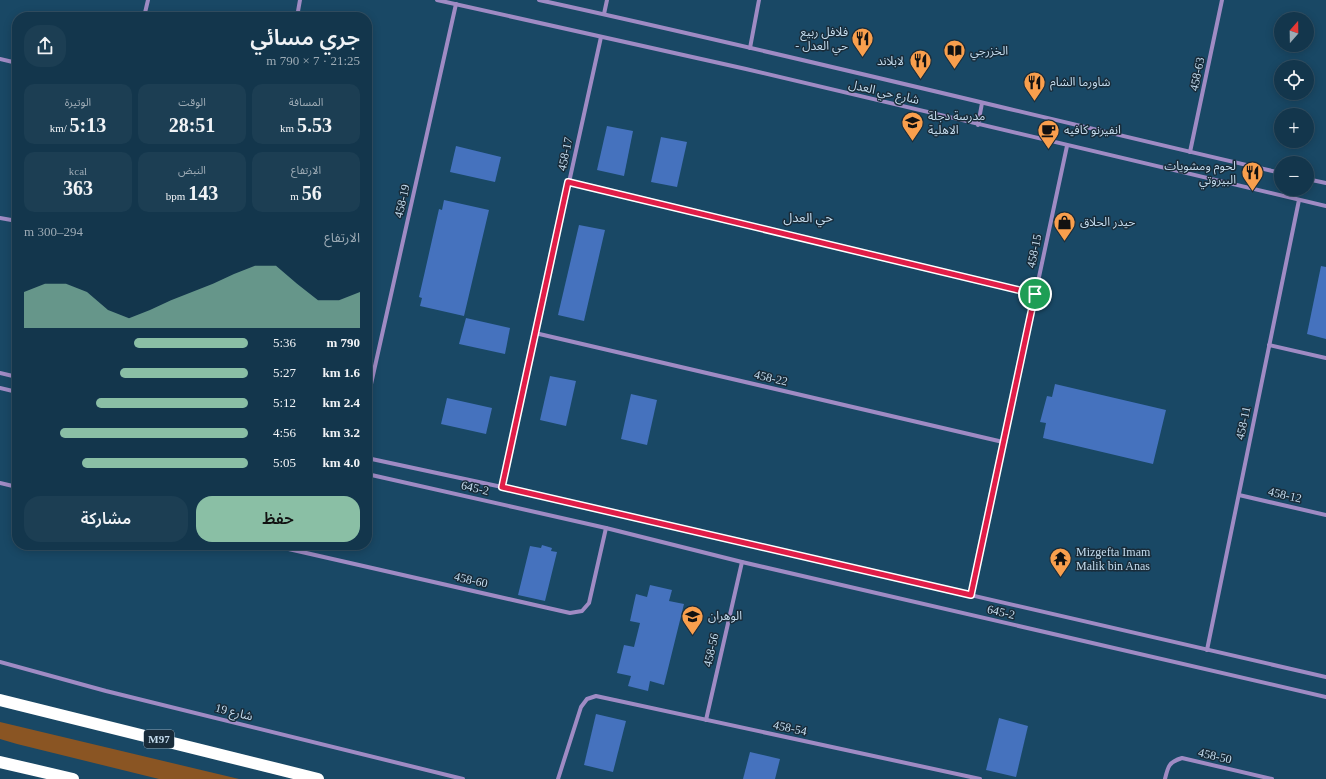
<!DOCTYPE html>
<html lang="ar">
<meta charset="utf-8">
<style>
:root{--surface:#13364c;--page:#1c3e53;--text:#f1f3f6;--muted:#9dabb5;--line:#325064;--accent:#8abfa5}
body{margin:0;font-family:"Times New Roman","Noto Sans Arabic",serif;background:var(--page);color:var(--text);direction:rtl;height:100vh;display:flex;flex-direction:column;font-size:15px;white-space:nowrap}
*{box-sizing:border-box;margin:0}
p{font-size:13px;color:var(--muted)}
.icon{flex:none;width:22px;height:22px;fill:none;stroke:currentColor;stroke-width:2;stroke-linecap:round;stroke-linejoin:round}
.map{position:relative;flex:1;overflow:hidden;direction:ltr}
.side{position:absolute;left:12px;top:12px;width:360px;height:538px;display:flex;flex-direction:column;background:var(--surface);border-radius:16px;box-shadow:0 2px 10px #0003,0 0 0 1px var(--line);direction:rtl}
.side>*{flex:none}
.needle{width:26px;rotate:20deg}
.fabs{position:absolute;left:1274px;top:12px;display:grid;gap:8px}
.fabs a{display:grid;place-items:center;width:40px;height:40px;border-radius:50%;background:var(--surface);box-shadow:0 2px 10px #0003,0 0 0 1px var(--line);font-size:20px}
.pin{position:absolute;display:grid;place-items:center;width:34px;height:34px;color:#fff;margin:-17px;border:2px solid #fff;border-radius:50%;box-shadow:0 1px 4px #0007}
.round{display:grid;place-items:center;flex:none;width:42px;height:42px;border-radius:16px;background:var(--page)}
.overview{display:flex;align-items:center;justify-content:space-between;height:68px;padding:0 12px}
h1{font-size:22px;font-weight:600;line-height:30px}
.stats{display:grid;grid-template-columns:repeat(3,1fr);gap:6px;height:68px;padding:4px 12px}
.stats div{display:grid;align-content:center;border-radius:10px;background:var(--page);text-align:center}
.stats b{font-size:20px;font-weight:600}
.stats small{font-size:11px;font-weight:400}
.stats p{font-size:11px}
.chart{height:112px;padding:8px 12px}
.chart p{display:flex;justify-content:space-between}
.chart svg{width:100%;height:72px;margin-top:4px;fill:var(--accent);opacity:.7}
.button{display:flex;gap:8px;margin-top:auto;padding:8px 12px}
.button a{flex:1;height:46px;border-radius:16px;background:var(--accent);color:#111;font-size:16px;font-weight:600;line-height:46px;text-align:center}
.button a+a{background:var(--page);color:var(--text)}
ul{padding:0 12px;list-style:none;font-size:13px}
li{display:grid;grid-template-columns:64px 48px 1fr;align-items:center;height:30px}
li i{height:10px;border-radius:5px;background:var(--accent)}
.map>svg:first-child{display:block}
.green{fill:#8a5523}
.building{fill:#4572be}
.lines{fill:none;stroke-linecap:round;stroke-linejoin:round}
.minor{stroke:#9f8bc4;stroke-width:4}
.motorway{stroke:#fff;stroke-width:12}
.route-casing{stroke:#fff;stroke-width:8}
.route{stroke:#e11d48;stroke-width:5}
.labels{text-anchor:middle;stroke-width:3;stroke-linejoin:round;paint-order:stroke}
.shield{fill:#192c3a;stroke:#91a7b8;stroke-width:1}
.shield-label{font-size:11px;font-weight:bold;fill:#c4dcee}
.poi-label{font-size:12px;fill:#c4dcee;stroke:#192c3a;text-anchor:start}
.street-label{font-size:12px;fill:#c4dcee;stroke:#192c3a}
.neighbourhood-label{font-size:13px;fill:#c4dcee;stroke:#192c3a}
</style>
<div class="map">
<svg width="1326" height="779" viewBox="0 0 1326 779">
<rect width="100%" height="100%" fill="#194865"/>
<!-- green -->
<path class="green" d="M0,722L21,727L239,779H159L17,744L0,739Z"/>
<!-- building -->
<g class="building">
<path d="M607,126L633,131L624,176L597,170Z"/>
<path d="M661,137L687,142L677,187L651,182Z"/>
<path d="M456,146L501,157L495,182L450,172Z"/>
<path d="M444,200L489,210L464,316L420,306L422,298L419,297L425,271L439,209L442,210Z"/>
<path d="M579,225L605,230L584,321L558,315Z"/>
<path d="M1321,266L1326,267V339L1307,334Z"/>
<path d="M466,318L510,328L505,354L459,344Z"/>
<path d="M550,376L576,381L566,426L540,420Z"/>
<path d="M1055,384L1166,410L1153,464L1043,438L1046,423L1040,422L1047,396L1052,397Z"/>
<path d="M631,394L657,400L647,445L621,439Z"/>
<path d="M447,398L492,408L486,434L441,424Z"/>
<path d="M542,545L552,548L551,551L557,552L545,601L518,595L530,546L541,548Z"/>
<path d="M650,585L672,590L669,601L684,604L664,685L650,681L648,691L628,686L631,676L617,673L624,645L634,647L640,623L630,621L636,594L647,597Z"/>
<path d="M596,714L626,721L613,772L584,765Z"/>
<path d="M999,718L1028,726L1016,777L986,770Z"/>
<path d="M750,752L780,759L775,779H743Z"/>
</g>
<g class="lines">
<!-- minor -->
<g class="minor">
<path d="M437,0L746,69L1326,206"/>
<path d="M539,0C787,54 1034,116 1281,173"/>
<path d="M604,14L607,0"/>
<path d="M144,17L148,0"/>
<path d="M297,17L300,0"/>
<path d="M750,48L759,0"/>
<path d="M0,59L17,63"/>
<path d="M978,125L982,103"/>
<path d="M1190,152L1222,0"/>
<path d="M1307,179L1326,183"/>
<path d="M568,183L1035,294"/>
<path d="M0,218L17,221"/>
<path d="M535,333L1003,442"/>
<path d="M1269,345L1326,358"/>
<path d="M0,373L17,377"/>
<path d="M0,388L17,392"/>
<path d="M367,402L456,4"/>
<path d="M367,458L502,487L1326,677"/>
<path d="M367,474L606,528L742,562L1326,697"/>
<path d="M0,483L17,487"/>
<path d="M502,487L601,37"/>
<path d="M1239,495L1326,515"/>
<path d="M271,545L570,613L582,611L589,603L606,528"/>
<path d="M971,595L1067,146"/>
<path d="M1207,650L1299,200"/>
<path d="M0,662L106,691L463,779"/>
<path d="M706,720L742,562"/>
<path d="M558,779L581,707L587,699L596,696L980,779"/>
<path d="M1165,779C1168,766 1169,762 1182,758L1272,779"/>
</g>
<!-- motorway -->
<g class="motorway">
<path d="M0,700L318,779"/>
<path d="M0,762L73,779"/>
</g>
</g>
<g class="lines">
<defs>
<path id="route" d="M568,182L1035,294L971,595L502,487Z"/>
</defs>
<!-- route casing -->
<use href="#route" class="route-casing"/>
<!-- route -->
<use href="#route" class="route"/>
</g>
<!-- icons -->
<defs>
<symbol id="restaurant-pin" viewBox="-11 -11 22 30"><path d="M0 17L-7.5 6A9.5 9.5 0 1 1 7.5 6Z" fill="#f99f4d" stroke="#192c3a"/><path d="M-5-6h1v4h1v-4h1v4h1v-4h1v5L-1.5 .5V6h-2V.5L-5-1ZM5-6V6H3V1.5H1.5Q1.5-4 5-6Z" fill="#111"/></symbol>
<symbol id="library-pin" viewBox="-11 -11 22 30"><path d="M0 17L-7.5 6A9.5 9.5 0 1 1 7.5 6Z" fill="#f99f4d" stroke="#192c3a"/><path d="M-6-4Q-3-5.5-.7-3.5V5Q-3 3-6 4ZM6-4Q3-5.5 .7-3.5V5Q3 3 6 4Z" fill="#111"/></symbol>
<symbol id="school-pin" viewBox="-11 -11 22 30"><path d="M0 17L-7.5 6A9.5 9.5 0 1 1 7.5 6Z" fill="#f99f4d" stroke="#192c3a"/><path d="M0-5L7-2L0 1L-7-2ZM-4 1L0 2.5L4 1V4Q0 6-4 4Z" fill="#111"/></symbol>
<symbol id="cafe-pin" viewBox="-11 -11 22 30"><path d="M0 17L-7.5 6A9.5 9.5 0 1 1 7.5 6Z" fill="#f99f4d" stroke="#192c3a"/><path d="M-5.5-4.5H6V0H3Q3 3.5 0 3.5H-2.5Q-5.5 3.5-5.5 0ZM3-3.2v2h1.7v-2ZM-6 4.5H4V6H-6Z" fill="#111"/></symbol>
<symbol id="shop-pin" viewBox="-11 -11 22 30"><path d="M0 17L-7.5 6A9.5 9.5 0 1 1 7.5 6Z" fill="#f99f4d" stroke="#192c3a"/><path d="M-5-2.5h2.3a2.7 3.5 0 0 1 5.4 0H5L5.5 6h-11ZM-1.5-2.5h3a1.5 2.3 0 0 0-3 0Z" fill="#111"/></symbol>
<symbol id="temple-pin" viewBox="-11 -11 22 30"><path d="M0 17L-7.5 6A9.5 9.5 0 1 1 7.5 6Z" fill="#f99f4d" stroke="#192c3a"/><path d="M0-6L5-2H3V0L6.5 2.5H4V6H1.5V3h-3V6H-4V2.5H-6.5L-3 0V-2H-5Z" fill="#111"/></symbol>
</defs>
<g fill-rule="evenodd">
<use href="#restaurant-pin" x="850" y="26" width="25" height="34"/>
<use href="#library-pin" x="942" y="38" width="25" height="34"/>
<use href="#restaurant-pin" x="908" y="48" width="25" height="34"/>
<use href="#restaurant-pin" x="1022" y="70" width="25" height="34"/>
<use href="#school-pin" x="900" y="110" width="25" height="34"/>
<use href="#cafe-pin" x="1036" y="118" width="25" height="34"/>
<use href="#restaurant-pin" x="1240" y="160" width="25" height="34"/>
<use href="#shop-pin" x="1052" y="210" width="25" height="34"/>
<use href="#temple-pin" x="1048" y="546" width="25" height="34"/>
<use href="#school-pin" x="680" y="604" width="25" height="34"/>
</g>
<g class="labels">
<!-- shield labels -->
<rect class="shield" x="144" y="730" width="30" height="18" rx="3"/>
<g class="shield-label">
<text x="159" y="743">M97</text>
</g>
<!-- poi labels -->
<g class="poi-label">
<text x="848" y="36" text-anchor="end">فلافل ربيع<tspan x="848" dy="14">- حي العدل</tspan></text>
<text x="970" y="55">الخزرجي</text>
<text x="904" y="65" text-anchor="end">لابلاند</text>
<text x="1050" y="86">شاورما الشام</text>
<text x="928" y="120">مدرسة دجلة<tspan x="928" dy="14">الاهلية</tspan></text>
<text x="1064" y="134">انفيرنو كافيه</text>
<text x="1236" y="170" text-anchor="end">لحوم ومشويات<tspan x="1236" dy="14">البيروتي</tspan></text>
<text x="1080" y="226">حيدر الحلاق</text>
<text x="1076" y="556">Mizgefta Imam<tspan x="1076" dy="14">Malik bin Anas</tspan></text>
<text x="708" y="620">الوهران</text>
</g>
<!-- street labels -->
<g class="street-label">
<text transform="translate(1197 74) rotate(-78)" y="4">458-63</text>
<text transform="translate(884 92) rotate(13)" y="4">شارع حي العدل</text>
<text transform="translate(565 154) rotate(-78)" y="4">458-17</text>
<text transform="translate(402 201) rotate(-77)" y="4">458-19</text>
<text transform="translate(1034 251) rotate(-78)" y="4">458-15</text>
<text transform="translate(771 378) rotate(13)" y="4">458-22</text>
<text transform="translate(1243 423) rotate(-78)" y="4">458-11</text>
<text transform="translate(475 488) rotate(13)" y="4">645-2</text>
<text transform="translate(1285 495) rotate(13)" y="4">458-12</text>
<text transform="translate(471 580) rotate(13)" y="4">458-60</text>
<text transform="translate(1001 612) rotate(13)" y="4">645-2</text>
<text transform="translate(711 650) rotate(-77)" y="4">458-56</text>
<text transform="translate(234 712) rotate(14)" y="4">شارع 19</text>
<text transform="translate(790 728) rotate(12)" y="4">458-54</text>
<text transform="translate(1215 756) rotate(13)" y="4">458-50</text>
</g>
<!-- neighbourhood labels -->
<g class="neighbourhood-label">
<text x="808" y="222">حي العدل</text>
</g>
</g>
</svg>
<div class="fabs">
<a><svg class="needle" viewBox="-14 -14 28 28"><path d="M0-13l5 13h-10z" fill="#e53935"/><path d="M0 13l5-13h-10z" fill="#9dabb5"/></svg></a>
<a><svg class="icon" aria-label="locate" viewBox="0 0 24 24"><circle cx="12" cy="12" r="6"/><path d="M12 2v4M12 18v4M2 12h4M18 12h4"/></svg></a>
<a>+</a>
<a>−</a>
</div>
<div class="pin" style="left:1035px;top:294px;background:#1e9e55"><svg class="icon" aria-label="arrive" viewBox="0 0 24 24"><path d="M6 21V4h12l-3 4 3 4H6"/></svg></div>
<section class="side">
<div class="overview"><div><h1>جري مسائي</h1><p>21:25 · 7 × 790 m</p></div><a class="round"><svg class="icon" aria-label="share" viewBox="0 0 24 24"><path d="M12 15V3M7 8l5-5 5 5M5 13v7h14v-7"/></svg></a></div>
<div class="stats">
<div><p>المسافة</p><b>5.53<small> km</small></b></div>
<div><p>الوقت</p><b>28:51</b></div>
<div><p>الوتيرة</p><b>5:13<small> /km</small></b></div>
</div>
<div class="stats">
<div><p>الارتفاع</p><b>56<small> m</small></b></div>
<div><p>النبض</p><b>143<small> bpm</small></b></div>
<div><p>kcal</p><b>363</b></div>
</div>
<div class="chart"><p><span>الارتفاع</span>294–300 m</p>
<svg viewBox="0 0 160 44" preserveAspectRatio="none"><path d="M0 44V22L10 17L20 17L30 22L40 33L50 38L60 33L70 27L80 22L90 17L100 11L110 6L120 6L130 17L140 27L150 27L160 22V44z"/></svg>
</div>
<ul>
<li><b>790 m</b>5:36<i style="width:51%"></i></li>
<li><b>1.6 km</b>5:27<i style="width:57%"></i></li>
<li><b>2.4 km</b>5:12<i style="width:68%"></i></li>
<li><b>3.2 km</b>4:56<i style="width:84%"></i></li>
<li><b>4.0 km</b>5:05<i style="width:74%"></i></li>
</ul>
<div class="button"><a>حفظ</a><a>مشاركة</a></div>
</section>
</div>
